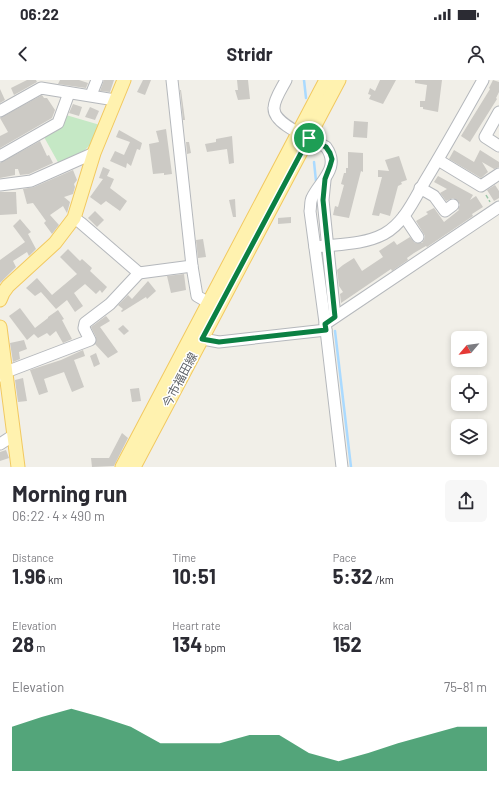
<!DOCTYPE html>
<meta charset="utf-8">
<style>
:root{--surface:#fff;--page:#f7f7f7;--text:#2b2b33;--muted:#7c7c81;--accent:#0b8043}
body{margin:0;font-family:Barlow,"Noto Sans JP",sans-serif;background:var(--page);color:var(--text);height:100vh;display:flex;flex-direction:column;font-size:15px;white-space:nowrap}
*{box-sizing:border-box;margin:0}
p{font-size:13px;color:var(--muted)}
.icon{flex:none;width:22px;height:22px;fill:none;stroke:currentColor;stroke-width:2;stroke-linecap:round;stroke-linejoin:round}
.map{position:relative;height:387px;overflow:hidden}
.side{display:flex;flex-direction:column;background:var(--surface);flex:1}
.side>*{flex:none}
.needle{width:26px;rotate:241deg}
.buttons{position:absolute;left:451px;top:251px;display:grid;gap:8px}
.buttons a{display:grid;place-items:center;width:36px;height:36px;border-radius:6px;background:var(--surface);box-shadow:0 2px 6px #0003;font-size:20px}
.pin{position:absolute;display:grid;place-items:center;width:34px;height:34px;color:#fff;margin:-17px;border:2px solid #fff;border-radius:50%;box-shadow:0 1px 4px #0007}
.round{display:grid;place-items:center;flex:none;width:42px;height:42px;border-radius:6px;background:var(--page)}
.head{display:flex;align-items:center;justify-content:space-between;height:68px;padding:0 12px}
h1{font-size:22px;font-weight:700;line-height:30px}
.metrics{display:grid;grid-template-columns:repeat(3,1fr);gap:6px;height:68px;padding:4px 12px}
.metrics div{display:grid;align-content:center}
.metrics b{font-size:20px;font-weight:700}
.metrics small{font-size:11px;font-weight:400}
.metrics p{font-size:11px}
.chart{height:112px;padding:8px 12px}
.chart p{display:flex;justify-content:space-between}
.chart svg{width:100%;height:72px;margin-top:4px;fill:var(--accent);opacity:.7}
.status{display:flex;justify-content:space-between;align-items:center;height:28px;padding:0 20px;background:var(--surface);direction:ltr}
.status svg{height:11px;fill:currentColor}
header{display:flex;justify-content:space-between;align-items:center;height:52px;padding:0 12px;background:var(--surface);font-size:18px;font-weight:700}
.map>svg:first-child{display:block}
.green{fill:#c5e8c5}
.lines{fill:none;stroke-linecap:round;stroke-linejoin:round}
.stream{stroke:#aadaff;stroke-width:2.5}
.building{fill:#cccac5}
.minor-casing{stroke:#b5b8bc;stroke-width:13}
.major-casing{stroke:#f2c960;stroke-width:15}
.path{stroke:#9cc7a9;stroke-width:1.5;stroke-dasharray:4 2;stroke-linecap:butt}
.minor{stroke:#fff;stroke-width:11}
.major{stroke:#fff2af;stroke-width:13}
.route-casing{stroke:#fff;stroke-width:8}
.route{stroke:#0b8043;stroke-width:5}
.labels{text-anchor:middle;stroke-width:3;stroke-linejoin:round;paint-order:stroke}
.street-label{font-size:12px;fill:#5f6368;stroke:#fff}
</style>
<div class="status"><b>06:22</b><svg viewBox="0 0 49 12"><path d="M0 12V9h3v3zM5 12V6h3v6zM10 12V3h3v9zM15 12V0h3v12zM26 1h20v11H26zM47 4h2v5h-2z"/></svg></div>
<header><svg class="icon" aria-label="back" viewBox="0 0 24 24"><path d="M15 5l-7 7 7 7"/></svg>Stridr<svg class="icon" aria-label="person" viewBox="0 0 24 24"><circle cx="12" cy="8" r="4"/><path d="M4 21q1-7 8-7t8 7"/></svg></header>
<div class="map">
<svg width="499" height="387" viewBox="0 0 499 387">
<rect width="100%" height="100%" fill="#f1efe8"/>
<!-- green -->
<path class="green" d="M66,35L100,45L91,64L83,72L59,84L44,57L60,49Z"/>
<g class="lines">
<!-- stream -->
<g class="stream">
<path d="M304,0L306,18"/>
<path d="M314,82L316,101"/>
<path d="M335,251L351,387"/>
</g>
</g>
<!-- building -->
<g class="building">
<path d="M27,0H36L37,2L14,15L11,8Z"/>
<path d="M60,0H79L88,3L86,8L58,4Z"/>
<path d="M104,0H114L110,12L100,11Z"/>
<path d="M143,0H151L145,15L137,12Z"/>
<path d="M237,0H248L250,19L238,20L235,10H238Z"/>
<path d="M380,0H396L383,24L369,19L371,15L368,14L370,8L375,11Z"/>
<path d="M415,0H442L438,32L423,29V27H420V21H425L427,5L415,3Z"/>
<path d="M493,0L499,2V12L496,18L497,19L470,62L461,56L490,9L489,8Z"/>
<path d="M0,9L5,20L0,23Z"/>
<path d="M180,10H181L185,40H183Z"/>
<path d="M42,15L44,18H47L55,30L52,38L0,68V56L8,52L0,38Z"/>
<path d="M73,24L82,27L79,36L69,33Z"/>
<path d="M90,27L99,31L95,40L85,37Z"/>
<path d="M354,41L368,42L367,58L353,57Z"/>
<path d="M166,49L172,94L164,95V93L153,94L149,64L159,62L156,51Z"/>
<path d="M119,50L142,63L140,70L137,69L131,86L127,83L126,88L110,81L115,71L124,75L130,62L116,57Z"/>
<path d="M232,56L234,83L229,84L227,69L207,72L205,64L216,62V59Z"/>
<path d="M40,61L47,76L49,75L53,83L29,94L20,95L18,89H15V95L0,98V83Z"/>
<path d="M186,62H189L191,73L187,74Z"/>
<path d="M454,70L474,82L480,70L499,82V87L494,89L482,82L488,92L481,98L449,79Z"/>
<path d="M348,72L363,73V92L361,91L349,138L333,135L335,126L338,127L344,105L341,104L344,93H346V88H348Z"/>
<path d="M399,76L407,100L401,102L402,104L398,106L390,136L380,133L379,136L372,135L382,97H378V90L389,91L385,80Z"/>
<path d="M103,87L110,90L107,96L114,99L110,108L127,121L120,131L106,121L101,125L90,117L103,99L99,98Z"/>
<path d="M73,90L77,100L74,104L75,107L73,114L64,117L70,122L67,133L63,126L50,135L59,145L52,154L44,143L46,141L33,123L27,124L23,109L34,107Z"/>
<path d="M438,96L473,115L470,120L476,116L483,127L472,134L473,136L427,167L426,166L414,173L407,178L408,180L392,191L391,189L341,223L340,214L343,212L339,206L337,190L343,185L354,178L362,191L383,177L379,171L394,161L397,165L410,157L415,163H422L424,160L425,156L416,141L428,134L426,132L434,128L444,142L459,130L458,129L460,125L458,121L453,118L446,121L440,113L447,109L434,102Z"/>
<path d="M495,105L499,111V118L494,121L487,110Z"/>
<path d="M0,112H16L17,134L0,135Z"/>
<path d="M235,119L236,137H233L229,120Z"/>
<path d="M95,131L104,140L97,147L88,138Z"/>
<path d="M291,137V143L278,144V138Z"/>
<path d="M20,139L31,152L28,154L36,169L29,176L27,172L13,181L16,187L0,203V180L25,162L13,146Z"/>
<path d="M203,159L206,177L198,178L196,160Z"/>
<path d="M68,169L80,181L82,179L92,188L90,191L107,207L102,213L100,210L96,214L85,204L74,213L83,226L75,232L67,220L56,229L41,212L35,216L26,208L37,198L52,215L77,194L60,177Z"/>
<path d="M184,194L186,210L171,213L167,196Z"/>
<path d="M148,201L156,211L147,219L146,217L122,232L121,231L123,229L118,225L128,215L132,219Z"/>
<path d="M20,228L35,248L48,238V237L58,230L64,239L62,240L72,259L63,263L56,251L50,256L47,253L38,258L34,254L27,260L9,236Z"/>
<path d="M106,236L110,241L100,247L118,272L108,278L95,264L96,257L91,247Z"/>
<path d="M123,245L129,251L124,255L118,249Z"/>
<path d="M24,260L27,269L19,272L20,279L13,282L10,263Z"/>
<path d="M83,270L85,276L74,280L84,307L72,312L64,292L44,299L48,312L39,315L30,290L61,280Z"/>
<path d="M96,273L100,284L94,287L90,276Z"/>
<path d="M23,298L27,321L18,322L15,300Z"/>
<path d="M139,308L141,321L132,322L130,309Z"/>
<path d="M122,353L128,358L114,386L92,387L91,378H109Z"/>
<path d="M6,370L9,378L0,381V372Z"/>
</g>
<g class="lines">
<defs>
<g id="minor">
<path d="M172,0L192,186L197,216L209,223"/>
<path d="M286,0C282,8 274,19 274,28C273,45 313,59 326,67C341,88 320,101 312,118C310,122 311,127 310,131L326,250L342,387"/>
<path d="M91,15L97,0"/>
<path d="M0,31L41,8L115,20"/>
<path d="M499,32L485,57L499,66"/>
<path d="M0,76L58,43L69,13"/>
<path d="M438,80L481,106L499,94"/>
<path d="M325,100L323,120L335,237"/>
<path d="M0,105L31,101L94,73"/>
<path d="M420,108L434,116L445,131L453,125"/>
<path d="M404,136L418,157"/>
<path d="M315,167C338,164 363,165 384,154C404,143 414,120 425,101C445,68 464,34 483,0"/>
<path d="M139,193L192,186"/>
<path d="M325,244L499,127"/>
<path d="M203,259L219,262L326,250"/>
<path d="M0,296L6,292L90,260L84,248L85,243L110,224L139,193L81,143L74,138"/>
<path d="M0,364L14,355"/>
</g>
<g id="major">
<path d="M0,220L3,213L8,206L55,163L74,138L94,73L124,0"/>
<path d="M0,247L18,387"/>
<path d="M122,387L326,0"/>
<path d="M134,387L339,0"/>
</g>
</defs>
<!-- minor casing -->
<use href="#minor" class="minor-casing"/>
<!-- major casing -->
<use href="#major" class="major-casing"/>
<!-- path -->
<path class="path" d="M486,115L490,122"/>
<!-- minor -->
<use href="#minor" class="minor"/>
<!-- major -->
<use href="#major" class="major"/>
</g>
<g class="lines">
<defs>
<path id="route" d="M309,58L326,67L330,73L332,79L330,86L325,99L323,120L335,237L325,244L326,250L219,262L202,259Z"/>
</defs>
<!-- route casing -->
<use href="#route" class="route-casing"/>
<!-- route -->
<use href="#route" class="route"/>
</g>
<g class="labels">
<!-- street labels -->
<g class="street-label">
<text transform="translate(180 300) rotate(-62)" y="4">今市福田線</text>
</g>
</g>
</svg>
<div class="buttons">
<a><svg class="needle" viewBox="-14 -14 28 28"><path d="M0-13l5 13h-10z" fill="#e53935"/><path d="M0 13l5-13h-10z" fill="#7c7c81"/></svg></a>
<a><svg class="icon" aria-label="locate" viewBox="0 0 24 24"><circle cx="12" cy="12" r="6"/><path d="M12 2v4M12 18v4M2 12h4M18 12h4"/></svg></a>
<a><svg class="icon" aria-label="layers" viewBox="0 0 24 24"><path d="M12 4l9 5-9 5-9-5zM3 14l9 5 9-5"/></svg></a>
</div>
<div class="pin" style="left:309px;top:58px;background:#1e9e55"><svg class="icon" aria-label="arrive" viewBox="0 0 24 24"><path d="M6 21V4h12l-3 4 3 4H6"/></svg></div>
</div>
<section class="side">
<div class="head"><div><h1>Morning run</h1><p>06:22 · 4 × 490 m</p></div><a class="round"><svg class="icon" aria-label="share" viewBox="0 0 24 24"><path d="M12 15V3M7 8l5-5 5 5M5 13v7h14v-7"/></svg></a></div>
<div class="metrics">
<div><p>Distance</p><b>1.96<small> km</small></b></div>
<div><p>Time</p><b>10:51</b></div>
<div><p>Pace</p><b>5:32<small> /km</small></b></div>
</div>
<div class="metrics">
<div><p>Elevation</p><b>28<small> m</small></b></div>
<div><p>Heart rate</p><b>134<small> bpm</small></b></div>
<div><p>kcal</p><b>152</b></div>
</div>
<div class="chart"><p><span>Elevation</span>75–81 m</p>
<svg viewBox="0 0 160 44" preserveAspectRatio="none"><path d="M0 44V17L10 11L20 6L30 11L40 17L50 27L60 27L70 27L80 22L90 22L100 33L110 38L120 33L130 27L140 22L150 17L160 17V44z"/></svg>
</div>
</section>
